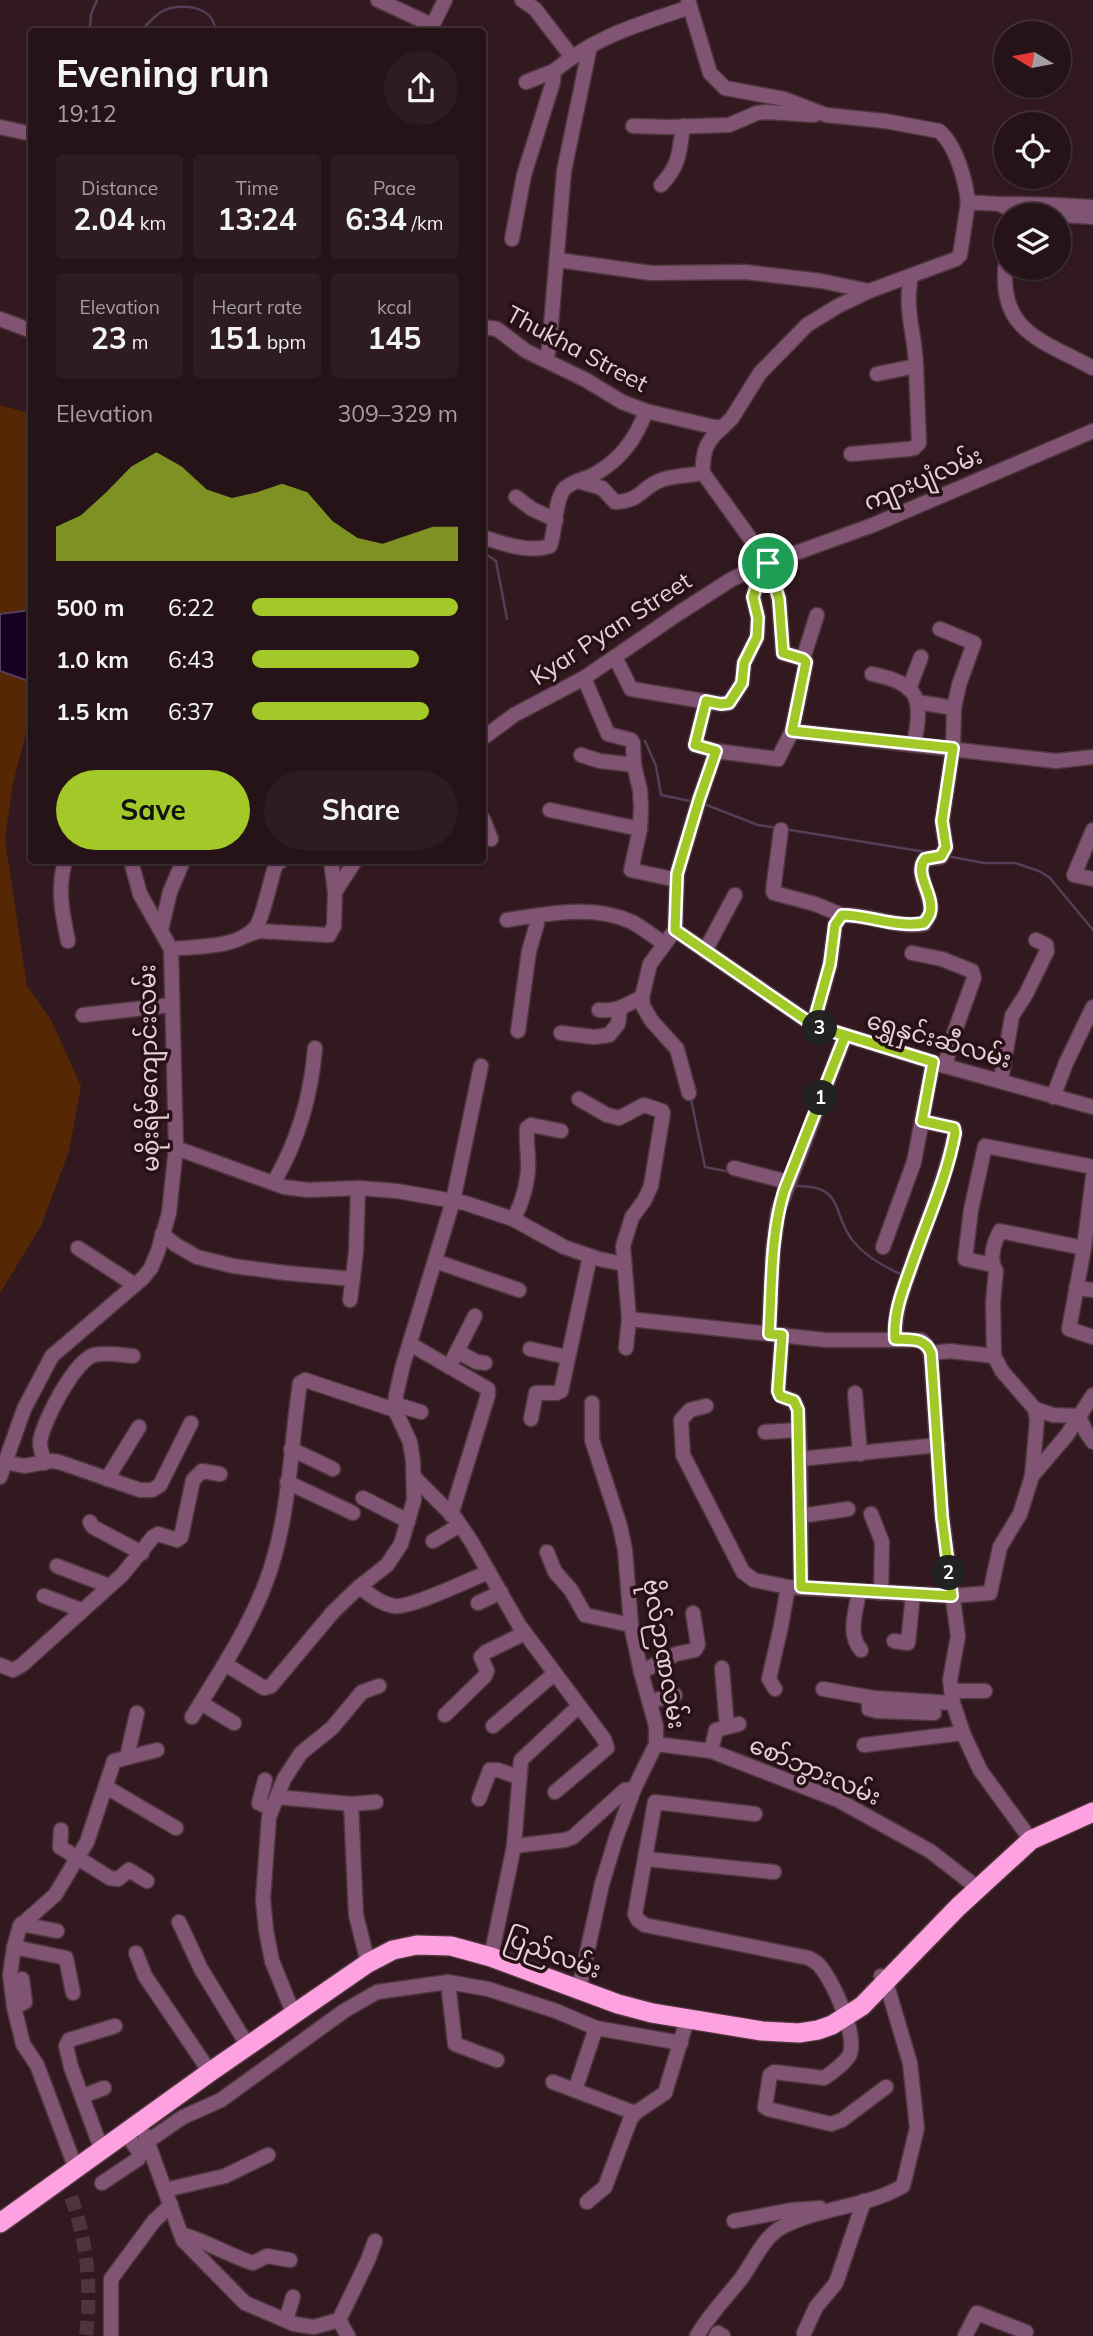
<!DOCTYPE html>
<meta charset="utf-8">
<style>
:root{--surface:#261318;--page:#2e1c21;--text:#f1f3f6;--muted:#a49ea2;--line:#423237;--accent:#a2c928}
body{margin:0;font-family:Mulish,"Noto Sans Myanmar",sans-serif;background:var(--page);color:var(--text);height:100vh;display:flex;flex-direction:column;font-size:26px;white-space:nowrap}
*{box-sizing:border-box;margin:0}
p{font-size:23px;color:var(--muted)}
.icon{flex:none;width:38px;height:38px;fill:none;stroke:currentColor;stroke-width:2;stroke-linecap:round;stroke-linejoin:round}
.map{position:relative;flex:1;overflow:hidden}
.panel{position:absolute;left:28px;top:28px;width:458px;height:836px;display:flex;flex-direction:column;background:var(--surface);border-radius:7px;box-shadow:0 2px 5px #0004,0 0 0 2px var(--line)}
.panel>*{flex:none}
.needle{width:46px;rotate:280deg}
.tools{position:absolute;left:994px;top:21px;display:grid;gap:14px}
.tools a{display:grid;place-items:center;width:77px;height:77px;border-radius:50%;background:var(--surface);box-shadow:0 2px 5px #0004,0 0 0 2px var(--line);font-size:35px}
.pin{position:absolute;display:grid;place-items:center;width:60px;height:60px;color:#fff;margin:-30px;border:4px solid #fff;border-radius:50%;box-shadow:0 2px 7px #0007}
.km{position:absolute;width:35px;height:35px;margin:-18px;border-radius:50%;background:#222;color:#fff;font-size:19px;line-height:35px;text-align:center}
.round{display:grid;place-items:center;flex:none;width:74px;height:74px;border-radius:37px;background:var(--page)}
.head{display:flex;align-items:center;justify-content:space-between;height:119px;padding:0 28px}
h1{font-size:38px;font-weight:700;line-height:52px}
.metrics{display:grid;grid-template-columns:repeat(3,1fr);gap:10px;height:119px;padding:7px 28px}
.metrics div{display:grid;align-content:center;border-radius:7px;background:var(--page);text-align:center}
.metrics b{font-size:30px;font-weight:700}
.metrics small{font-size:19px;font-weight:400}
.metrics p{font-size:19px}
.chart{height:196px;padding:14px 28px}
.chart p{display:flex;justify-content:space-between}
.chart svg{width:100%;height:126px;margin-top:7px;fill:var(--accent);opacity:.7}
.action{display:flex;gap:14px;margin-top:auto;padding:14px 28px}
.action a{flex:1;height:80px;border-radius:42px;background:var(--accent);color:#111;font-size:28px;font-weight:700;line-height:80px;text-align:center}
.action a+a{background:var(--page);color:var(--text)}
ul{padding:0 28px;list-style:none;font-size:23px}
li{display:grid;grid-template-columns:112px 84px 1fr;align-items:center;height:52px}
li i{height:18px;border-radius:9px;background:var(--accent)}
.map>svg:first-child{display:block}
.green{fill:#562704}
.water{fill:#170022;stroke:#543f58;stroke-width:2}
.lines{fill:none;stroke-linecap:round;stroke-linejoin:round}
.stream{stroke:#543f58;stroke-width:2.5}
.minor-tunnel{stroke:#4d353b;stroke-width:14;stroke-dasharray:14 7;stroke-linecap:butt}
.minor-casing{stroke:#4e363d;stroke-width:17}
.highway-casing{stroke:#4e363d;stroke-width:22}
.minor{stroke:#825474;stroke-width:14}
.highway{stroke:#fda1e1;stroke-width:19}
.route-casing{stroke:#fff;stroke-width:14}
.route{stroke:#a2c928;stroke-width:9}
.labels{text-anchor:middle;stroke-width:7;stroke-linejoin:round;paint-order:stroke}
.street-label{font-size:24px;fill:#e3d1d5;stroke:#271016}
</style>
<div class="map">
<svg width="1093" height="2336" viewBox="0 0 1093 2336">
<rect width="100%" height="100%" fill="#321920"/>
<!-- green -->
<path class="green" d="M0,405L32,414L31,714L13,783L5,839L27,986L51,1020L81,1086L69,1151L41,1226L0,1293Z"/>
<!-- water -->
<path class="water" d="M31,610H32L31,682L0,671V614Z"/>
<g class="lines">
<!-- stream -->
<g class="stream">
<path d="M95,32L90,27L91,14L97,0"/>
<path d="M140,32C146,26 153,17 161,12C179,2 216,5 215,32"/>
<path d="M483,552L496,561L507,619"/>
<path d="M645,741L656,766L661,795L695,802"/>
<path d="M704,804L758,825L778,828"/>
<path d="M784,829L926,852"/>
<path d="M947,856L984,863H1015L1039,871L1050,878L1093,930"/>
<path d="M691,1099L705,1167L730,1172"/>
<path d="M794,1186C846,1184 831,1214 853,1241C866,1257 884,1267 903,1275"/>
</g>
<!-- minor-tunnel -->
<path class="minor-tunnel" d="M71,2197C87,2239 92,2291 86,2336"/>
<defs>
<g id="minor">
<path d="M378,0L432,25"/>
<path d="M522,0L535,9L572,57"/>
<path d="M688,0L710,73L725,88L784,99L826,115L885,121L939,131C956,145 966,181 968,203"/>
<path d="M429,32L445,0"/>
<path d="M526,82L554,71"/>
<path d="M633,126L669,127L729,125L757,113L767,112L814,115"/>
<path d="M0,127L32,134"/>
<path d="M661,185C680,165 679,153 683,126"/>
<path d="M1001,205L1016,212L1093,217"/>
<path d="M512,239L524,175L553,82L554,71C598,35 637,25 690,7"/>
<path d="M558,260L651,273L745,272L821,281L869,291"/>
<path d="M1006,261C997,332 1042,340 1093,368"/>
<path d="M0,319L32,331"/>
<path d="M483,327L497,329L526,351L586,380L622,402L646,411L714,427H723L732,418L760,373L807,325L838,306L869,291L956,259L960,255L968,203C980,202 991,204 1002,204C1033,204 1062,205 1093,207"/>
<path d="M546,360L549,348L564,171L590,46"/>
<path d="M877,374L916,366C915,333 904,310 911,276"/>
<path d="M851,454L909,449L914,448L919,443L916,366"/>
<path d="M578,481L602,488L615,502C641,501 640,489 659,481C671,475 689,476 703,473"/>
<path d="M516,497L532,509L556,520"/>
<path d="M483,537C503,544 530,553 550,546C556,531 554,499 565,488C573,481 586,479 595,474C620,460 637,437 646,411"/>
<path d="M615,657L631,689L721,704L729,703L742,683L744,663L757,637L758,617L753,597L759,578L767,564"/>
<path d="M803,659L817,615"/>
<path d="M872,674C920,684 923,698 914,744"/>
<path d="M584,678L608,734L631,740L633,743L634,765L640,790L641,807L640,829L631,870L677,880"/>
<path d="M909,689L921,657"/>
<path d="M706,701L695,745L716,751"/>
<path d="M917,702L954,708"/>
<path d="M792,731L1056,761L1093,757"/>
<path d="M483,738L514,715L584,678L679,613L732,579L768,563L873,525L1093,431"/>
<path d="M581,755L600,761L634,765"/>
<path d="M550,810L640,829"/>
<path d="M483,819L491,839"/>
<path d="M781,830L773,891L774,893L815,904L842,915"/>
<path d="M1093,830L1074,875L1093,879"/>
<path d="M65,861C57,891 62,911 68,941"/>
<path d="M331,861L335,892"/>
<path d="M507,920C547,914 594,904 632,922C643,928 653,936 663,943"/>
<path d="M161,930L170,892L183,861"/>
<path d="M675,930L813,1025L945,1066L1093,1107"/>
<path d="M245,936L259,931L329,935L334,926L335,892L355,861"/>
<path d="M171,949C196,946 237,949 256,927C263,918 271,877 276,864L281,861"/>
<path d="M705,951L735,895"/>
<path d="M912,953L942,959L972,971L974,978L952,1039L945,1066"/>
<path d="M599,1010C617,1012 626,1005 642,997"/>
<path d="M83,1015L171,1005"/>
<path d="M813,1025L830,964L835,925L842,915C870,914 894,928 924,924C926,920 929,917 930,913C934,896 913,874 925,859L941,857L946,847L942,821L953,748L954,708L959,685L974,643L940,629"/>
<path d="M518,1031L529,951L537,924L535,916"/>
<path d="M561,1033L594,1037L609,1035L618,1024L620,1009"/>
<path d="M1001,1080L1012,1016L1026,994L1047,951L1046,945L1036,940"/>
<path d="M689,1093L677,1049L651,1020L643,1006L642,997L650,964L675,930L677,874L699,800L716,751L778,759L792,731L806,662L803,659L783,653L779,599L768,563L703,473C702,451 707,440 723,427"/>
<path d="M1053,1097L1066,1063L1093,1007"/>
<path d="M579,1099L607,1115L619,1118L644,1105L662,1111L663,1113L651,1186L644,1201L632,1217L623,1246L629,1319L626,1348"/>
<path d="M176,1148L284,1187L308,1190L358,1188L397,1191L465,1203L513,1219L564,1247L599,1259L623,1264"/>
<path d="M734,1168L788,1182"/>
<path d="M1093,1177L1084,1248L1069,1329L1093,1337"/>
<path d="M274,1182C298,1141 311,1096 315,1048"/>
<path d="M513,1219C522,1205 529,1179 528,1161C528,1149 526,1142 527,1128L531,1125L561,1131"/>
<path d="M162,1234L176,1245L197,1257L233,1266L286,1273L353,1279"/>
<path d="M883,1247L914,1162L933,1062"/>
<path d="M78,1248L135,1285"/>
<path d="M435,1261L519,1290"/>
<path d="M993,1265C991,1252 994,1243 1000,1231L1084,1248"/>
<path d="M1076,1288L1093,1290"/>
<path d="M350,1300L356,1252L358,1188"/>
<path d="M629,1319L826,1340H921C932,1348 931,1358 932,1370L942,1517L958,1636L950,1680L953,1703L963,1733L980,1770L1031,1840"/>
<path d="M769,1334L773,1250L778,1211L845,1036"/>
<path d="M782,1335L778,1391L781,1396L794,1401L798,1410L800,1459L938,1445"/>
<path d="M895,1339C894,1311 904,1287 913,1261C928,1218 946,1177 955,1133L954,1128L922,1121"/>
<path d="M410,1344L488,1389V1395L451,1515"/>
<path d="M530,1349L567,1357"/>
<path d="M458,1352L477,1362L485,1363"/>
<path d="M931,1353L950,1351L994,1356"/>
<path d="M449,1367L475,1316"/>
<path d="M855,1393L860,1454"/>
<path d="M395,1404L421,1412"/>
<path d="M706,1406L690,1410L681,1420L683,1455L743,1572L754,1580L788,1587L952,1596L990,1593L1000,1547L1020,1514L1032,1476L1067,1435L1093,1395"/>
<path d="M1035,1409L1053,1415L1079,1416L1086,1432L1093,1442"/>
<path d="M531,1419L536,1393H557L561,1391L590,1256"/>
<path d="M765,1432L799,1430"/>
<path d="M291,1449L333,1469"/>
<path d="M800,1459L801,1587"/>
<path d="M5,1462L24,1466L52,1461L59,1462L140,1490H152L160,1485L191,1423"/>
<path d="M44,1463C43,1456 40,1448 40,1442C42,1423 75,1360 94,1355C106,1352 121,1355 133,1356"/>
<path d="M1032,1476L1037,1420L1035,1409L1002,1371L994,1356L993,1302L996,1271L993,1265L965,1259L971,1210L985,1146L1093,1167"/>
<path d="M0,1477L24,1409L52,1356L143,1278L151,1268L158,1251L169,1213L176,1148L171,949L140,894L131,861"/>
<path d="M414,1477L456,1519L471,1541L519,1625L604,1739L607,1748L555,1792"/>
<path d="M107,1479L139,1427"/>
<path d="M287,1482L353,1513"/>
<path d="M363,1498L408,1521"/>
<path d="M871,1514L882,1542L881,1593"/>
<path d="M800,1516L848,1509"/>
<path d="M90,1522L93,1527L142,1553"/>
<path d="M433,1541L460,1525"/>
<path d="M547,1552L555,1572L571,1590L585,1615L631,1625"/>
<path d="M57,1566L109,1586"/>
<path d="M359,1587C370,1594 380,1604 394,1606C410,1609 470,1579 489,1572"/>
<path d="M859,1592C856,1611 847,1634 861,1650"/>
<path d="M44,1596L81,1610"/>
<path d="M478,1603L501,1592"/>
<path d="M894,1641L908,1643L913,1594"/>
<path d="M225,1664L264,1688L271,1686L333,1612L359,1587L387,1565L401,1544L414,1500L413,1461L410,1442L395,1410L396,1395L403,1365L453,1201L481,1066"/>
<path d="M0,1665L13,1670L22,1665L122,1575L153,1537L158,1534L177,1540L181,1537L193,1480L202,1471L220,1474"/>
<path d="M722,1668L727,1727"/>
<path d="M641,1672L676,1654L695,1650L698,1645L693,1613"/>
<path d="M775,1689L769,1679L781,1626L788,1587"/>
<path d="M823,1689L874,1698L953,1703"/>
<path d="M951,1691H985"/>
<path d="M869,1697V1709L877,1711L934,1713"/>
<path d="M651,1701L675,1695"/>
<path d="M201,1703L234,1723"/>
<path d="M445,1715L485,1676L487,1671L481,1657L486,1652L525,1633"/>
<path d="M192,1717C219,1673 248,1630 266,1582C290,1519 290,1448 300,1383L305,1380L395,1410"/>
<path d="M493,1726L554,1674"/>
<path d="M656,1744L711,1751L838,1800L930,1851L979,1889"/>
<path d="M864,1745L963,1733"/>
<path d="M711,1751L716,1730L739,1724"/>
<path d="M127,1757L137,1713"/>
<path d="M265,1780L259,1803L272,1809"/>
<path d="M106,1787L176,1828"/>
<path d="M277,1797L351,1804L376,1802"/>
<path d="M479,1799L490,1770H498L518,1777"/>
<path d="M351,1804L356,1915L368,1963"/>
<path d="M755,1814L655,1802L635,1914L638,1920L645,1925L809,1958C812,1960 815,1961 818,1964C832,1978 859,2037 849,2056C843,2065 833,2072 824,2078L774,2072L770,2075L765,2107L768,2109L831,2124L842,2120L886,2087"/>
<path d="M61,1830L60,1847L110,1878L118,1879L129,1870L147,1881"/>
<path d="M514,1846L565,1840L573,1837L625,1790L634,1789"/>
<path d="M646,1859L774,1872"/>
<path d="M179,1922L201,1969L248,2046"/>
<path d="M21,1924L57,1931"/>
<path d="M14,1947L66,1958L73,1993"/>
<path d="M136,1953L145,1976L210,2072"/>
<path d="M491,1957L514,1846L521,1760L579,1706"/>
<path d="M448,1982L455,2044L497,2060"/>
<path d="M579,1989L602,1884L616,1838L634,1789L656,1744V1726L641,1672L631,1625L625,1550L620,1526L592,1440V1403"/>
<path d="M14,2007L25,2002L22,1979"/>
<path d="M294,2015L272,1961L266,1930L263,1899L269,1817L284,1779L301,1753L332,1728L362,1692L379,1686"/>
<path d="M553,2082L635,2113"/>
<path d="M575,2090L596,2028"/>
<path d="M83,2096L104,2088"/>
<path d="M145,2135L183,2240L245,2303L294,2324L314,2327L339,2320L368,2260L375,2241"/>
<path d="M98,2140L71,2067L66,2046L69,2040L115,2026"/>
<path d="M148,2141L183,2117L221,2100L344,2011L377,1992L448,1982L488,1989L556,2011L596,2028L681,2043"/>
<path d="M76,2169L37,2065L23,2044L14,2007L10,1975L14,1947L20,1926L55,1895L87,1842L114,1761L157,1750"/>
<path d="M102,2183L138,2159L141,2154L125,2133"/>
<path d="M165,2190L225,2176L268,2155"/>
<path d="M587,2202L605,2187L630,2120L635,2113L665,2093L687,2020"/>
<path d="M734,2221L792,2210L820,2208"/>
<path d="M181,2234C206,2241 228,2255 253,2263L267,2256L290,2260"/>
<path d="M286,2320L293,2297"/>
<path d="M339,2320L348,2336"/>
<path d="M804,2333L816,2307L836,2283L864,2201"/>
<path d="M111,2336V2279L154,2221L171,2205"/>
<path d="M697,2336C709,2315 725,2299 740,2280C754,2262 763,2236 784,2226C822,2207 867,2207 903,2186L917,2128L910,2063L886,1982L881,1976"/>
<path d="M716,2336L718,2333L723,2336"/>
<path d="M965,2336L977,2313L1026,2332"/>
</g>
<path id="highway" d="M0,2223L210,2072L368,1963L393,1950L417,1945L451,1946L491,1957L618,2004L652,2013L762,2031L799,2033L818,2030L832,2025L862,2006L958,1907L1031,1840L1093,1812"/>
</defs>
<!-- minor casing -->
<use href="#minor" class="minor-casing"/>
<!-- highway casing -->
<use href="#highway" class="highway-casing"/>
<!-- minor -->
<use href="#minor" class="minor"/>
<!-- highway -->
<use href="#highway" class="highway"/>
</g>
<g class="lines">
<defs>
<path id="route" d="M768,563L759,578L753,597L758,618L757,637L744,663L742,683L729,703L721,704L706,701L695,745L716,751L699,800L677,874L675,930L813,1025L845,1036L784,1191C770,1238 772,1286 769,1334L782,1335L778,1391L780,1396L794,1401L798,1410L801,1587L952,1596L942,1517L931,1353C925,1337 910,1340 895,1339C893,1311 904,1287 913,1261C928,1218 947,1177 955,1133L954,1128L922,1121L933,1062L813,1025L830,964L835,925L842,915C870,915 895,928 924,923C926,920 929,917 930,913C935,895 913,874 925,859L941,856L946,847L942,821L953,748L792,731L806,662L803,659L783,653L779,599L768,563"/>
</defs>
<!-- route casing -->
<use href="#route" class="route-casing"/>
<!-- route -->
<use href="#route" class="route"/>
</g>
<g class="labels">
<!-- street labels -->
<g class="street-label">
<text transform="translate(577 349) rotate(28)" y="8">Thukha Street</text>
<text transform="translate(923 479) rotate(-23)" y="8">ကျားပျံလမ်း</text>
<text transform="translate(611 629) rotate(-33)" y="8">Kyar Pyan Street</text>
<text transform="translate(939 1040) rotate(16)" y="8">ရွှေနှင်းဆီလမ်း</text>
<text transform="translate(149 1068) rotate(-91)" y="8">မစိုးရိမ်ကျောင်းလမ်း</text>
<text transform="translate(664 1654) rotate(80)" y="8">ဗိုလ်ဉာဏလမ်း</text>
<text transform="translate(815 1771) rotate(23)" y="8">စော်ဘွားလမ်း</text>
<text transform="translate(553 1954) rotate(20)" y="8">ပြည်လမ်း</text>
</g>
</g>
</svg>
<div class="tools">
<a><svg class="needle" viewBox="-14 -14 28 28"><path d="M0-13l5 13h-10z" fill="#e53935"/><path d="M0 13l5-13h-10z" fill="#a49ea2"/></svg></a>
<a><svg class="icon" aria-label="locate" viewBox="0 0 24 24"><circle cx="12" cy="12" r="6"/><path d="M12 2v4M12 18v4M2 12h4M18 12h4"/></svg></a>
<a><svg class="icon" aria-label="layers" viewBox="0 0 24 24"><path d="M12 4l9 5-9 5-9-5zM3 14l9 5 9-5"/></svg></a>
</div>
<div class="pin" style="left:768px;top:563px;background:#1e9e55"><svg class="icon" aria-label="arrive" viewBox="0 0 24 24"><path d="M6 21V4h12l-3 4 3 4H6"/></svg></div>
<b class="km" style="left:821px;top:1098px">1</b>
<b class="km" style="left:949px;top:1573px">2</b>
<b class="km" style="left:820px;top:1028px">3</b>
<section class="panel">
<div class="head"><div><h1>Evening run</h1><p>19:12</p></div><a class="round"><svg class="icon" aria-label="share" viewBox="0 0 24 24"><path d="M12 15V3M7 8l5-5 5 5M5 13v7h14v-7"/></svg></a></div>
<div class="metrics">
<div><p>Distance</p><b>2.04<small> km</small></b></div>
<div><p>Time</p><b>13:24</b></div>
<div><p>Pace</p><b>6:34<small> /km</small></b></div>
</div>
<div class="metrics">
<div><p>Elevation</p><b>23<small> m</small></b></div>
<div><p>Heart rate</p><b>151<small> bpm</small></b></div>
<div><p>kcal</p><b>145</b></div>
</div>
<div class="chart"><p><span>Elevation</span>309–329 m</p>
<svg viewBox="0 0 160 44" preserveAspectRatio="none"><path d="M0 44V32L10 28L20 20L30 11L40 6L50 11L60 19L70 22L80 20L90 17L100 20L110 30L120 36L130 38L140 35L150 32L160 32V44z"/></svg>
</div>
<ul>
<li><b>500 m</b>6:22<i style="width:100%"></i></li>
<li><b>1.0 km</b>6:43<i style="width:81%"></i></li>
<li><b>1.5 km</b>6:37<i style="width:86%"></i></li>
</ul>
<div class="action"><a>Save</a><a>Share</a></div>
</section>
</div>
